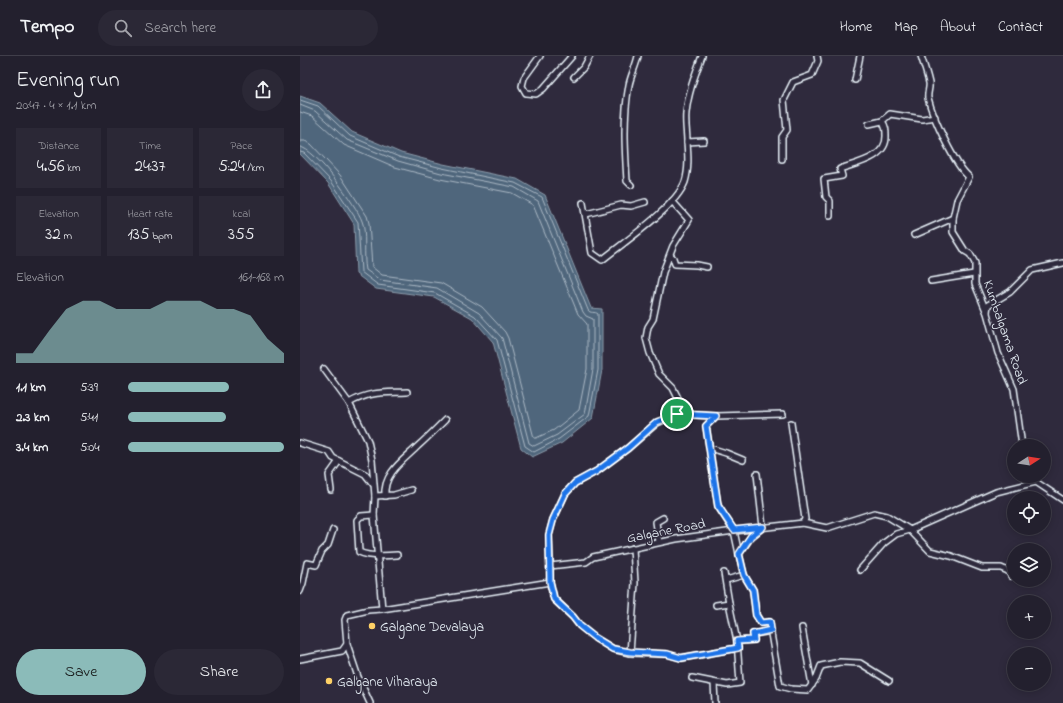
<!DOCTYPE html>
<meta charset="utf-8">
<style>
:root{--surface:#23202e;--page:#2b2836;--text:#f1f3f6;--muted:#a3a3aa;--line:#403e4a;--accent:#8bbbb9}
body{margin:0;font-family:"Indie Flower",sans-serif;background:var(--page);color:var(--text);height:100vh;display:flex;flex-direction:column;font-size:15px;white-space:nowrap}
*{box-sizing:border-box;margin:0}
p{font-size:13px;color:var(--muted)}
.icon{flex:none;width:22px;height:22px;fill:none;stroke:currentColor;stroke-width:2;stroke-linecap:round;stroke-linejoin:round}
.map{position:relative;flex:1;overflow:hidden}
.drawer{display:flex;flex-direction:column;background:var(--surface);width:300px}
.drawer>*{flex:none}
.needle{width:26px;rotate:78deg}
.buttons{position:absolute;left:707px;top:383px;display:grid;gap:8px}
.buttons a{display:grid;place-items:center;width:44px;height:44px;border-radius:50%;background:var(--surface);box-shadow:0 2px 10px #0003,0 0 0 1px var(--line);font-size:20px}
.pin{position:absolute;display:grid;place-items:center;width:34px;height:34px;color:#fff;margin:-17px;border:2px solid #fff;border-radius:50%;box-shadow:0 1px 4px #0007}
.round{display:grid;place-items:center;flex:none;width:42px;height:42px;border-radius:21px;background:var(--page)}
.overview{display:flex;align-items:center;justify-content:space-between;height:68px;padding:0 16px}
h1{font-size:22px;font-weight:600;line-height:30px}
.figures{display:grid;grid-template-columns:repeat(3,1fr);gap:6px;height:68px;padding:4px 16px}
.figures div{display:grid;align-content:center;border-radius:0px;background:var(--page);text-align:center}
.figures b{font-size:17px;font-weight:600}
.figures small{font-size:11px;font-weight:400}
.figures p{font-size:11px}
.chart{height:112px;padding:8px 16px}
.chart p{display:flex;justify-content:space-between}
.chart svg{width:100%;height:72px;margin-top:4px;fill:var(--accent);opacity:.7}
.cta{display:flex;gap:8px;margin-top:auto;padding:8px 16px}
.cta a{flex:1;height:46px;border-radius:24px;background:var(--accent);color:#111;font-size:16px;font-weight:600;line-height:46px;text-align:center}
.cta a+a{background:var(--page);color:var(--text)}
ul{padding:0 16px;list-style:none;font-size:13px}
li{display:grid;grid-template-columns:64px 48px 1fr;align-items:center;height:30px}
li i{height:10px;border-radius:5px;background:var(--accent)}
header{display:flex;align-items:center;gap:24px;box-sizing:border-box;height:56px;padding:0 20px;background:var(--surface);border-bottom:1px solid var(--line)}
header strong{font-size:19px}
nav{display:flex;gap:22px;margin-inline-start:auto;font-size:14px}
.search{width:280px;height:36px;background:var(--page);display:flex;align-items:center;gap:10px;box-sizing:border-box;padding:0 14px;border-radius:22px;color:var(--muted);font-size:15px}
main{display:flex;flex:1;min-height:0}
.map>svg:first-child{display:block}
.water{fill:#50667b;stroke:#8d9ead}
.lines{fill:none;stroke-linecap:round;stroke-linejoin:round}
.shore{stroke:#abb9c6;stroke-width:1}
.minor-casing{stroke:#e8f1f8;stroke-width:8}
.minor{stroke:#2f2a3d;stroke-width:5}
.route-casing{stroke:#fff;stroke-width:8}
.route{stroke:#1a73e8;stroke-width:5}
.poi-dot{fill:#ffd166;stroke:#2f2a3d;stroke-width:1.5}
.labels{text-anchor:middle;stroke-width:3;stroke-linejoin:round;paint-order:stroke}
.street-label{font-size:14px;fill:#e8f1f8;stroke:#2f2a3d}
.poi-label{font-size:14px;fill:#e8f1f8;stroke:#2f2a3d;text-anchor:start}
</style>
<header>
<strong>Tempo</strong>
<div class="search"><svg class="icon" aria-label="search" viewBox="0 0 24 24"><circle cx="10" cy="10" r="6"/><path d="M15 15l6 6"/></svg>Search here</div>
<nav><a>Home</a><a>Map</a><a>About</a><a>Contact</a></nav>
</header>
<main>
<section class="drawer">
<div class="overview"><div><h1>Evening run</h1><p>20:47 · 4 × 1.1 km</p></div><a class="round"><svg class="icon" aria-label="share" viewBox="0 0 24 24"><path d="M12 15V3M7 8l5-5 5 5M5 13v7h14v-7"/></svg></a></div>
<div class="figures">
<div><p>Distance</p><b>4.56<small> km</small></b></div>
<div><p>Time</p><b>24:37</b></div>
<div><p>Pace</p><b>5:24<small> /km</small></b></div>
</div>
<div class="figures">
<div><p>Elevation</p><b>32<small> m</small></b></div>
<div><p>Heart rate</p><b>135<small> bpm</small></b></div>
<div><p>kcal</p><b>355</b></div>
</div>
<div class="chart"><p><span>Elevation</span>161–168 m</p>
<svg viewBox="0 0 160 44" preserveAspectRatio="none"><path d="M0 44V38L10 38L20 24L30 11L40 6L50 6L60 11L70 11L80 11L90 6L100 6L110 6L120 11L130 11L140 15L150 29L160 38V44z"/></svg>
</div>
<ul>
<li><b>1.1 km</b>5:39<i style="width:65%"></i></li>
<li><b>2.3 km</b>5:41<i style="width:63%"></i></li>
<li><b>3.4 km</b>5:04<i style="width:100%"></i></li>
</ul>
<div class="cta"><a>Save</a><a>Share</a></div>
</section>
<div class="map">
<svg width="763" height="647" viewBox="0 0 763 647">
<rect width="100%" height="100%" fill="#2f2a3d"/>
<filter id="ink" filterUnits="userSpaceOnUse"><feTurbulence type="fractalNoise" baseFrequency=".025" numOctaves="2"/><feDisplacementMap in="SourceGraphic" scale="8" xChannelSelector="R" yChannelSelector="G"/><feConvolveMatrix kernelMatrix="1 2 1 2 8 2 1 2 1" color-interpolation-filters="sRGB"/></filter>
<g filter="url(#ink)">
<!-- water -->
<path class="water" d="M0,40L20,47L52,76L101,97L143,108L217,123L245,139L291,252L302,253V314L293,362L262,387L232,401L221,392L193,286L172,262L134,241L76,233L56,218L54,168L28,127L0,98Z"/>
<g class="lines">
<!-- shore -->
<g class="shore">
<path d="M0,44L18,50L50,80L99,101L142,112L215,127L242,141L288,254C290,258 295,255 298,258V314L289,360L259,383L234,396L225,390L197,284L175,260L135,237L78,229L61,216L58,166L31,125L4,97L0,96"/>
<path d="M0,49L15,55L47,84L98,105L141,117L214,131L238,145L283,256L286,260L293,263V313L285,358L257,379L234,390L229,387L202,282L179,257L137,232L80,224L66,214C63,200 67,176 62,165C57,150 15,92 0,91"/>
<path d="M0,56L12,60L44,89L95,111L140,123L212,137L233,149L278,258L287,268V313L279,354L254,374L236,382H234L208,282L205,276L182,251L141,227L82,219L72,211L69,167L67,160L40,119L11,88L5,85H0"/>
</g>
<defs>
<g id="minor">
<path d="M240,0L224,22L222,30L226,37L236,38L243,33L272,0"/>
<path d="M402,0C395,19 388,37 386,57C385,67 387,77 387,86L404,85"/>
<path d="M621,0C624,9 627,18 629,27C630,32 627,37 628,42C633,62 654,108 669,121L657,144L653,162V176L665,195L670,198L675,207V228L687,257L698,297L714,333L722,390"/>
<path d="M274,21L284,11L290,0"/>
<path d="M555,24L560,0"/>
<path d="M569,68L582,65L590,58L622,63L635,61"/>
<path d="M482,103V81L487,74L484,44L493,26L512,19L518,5L517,0"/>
<path d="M331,129L327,125C325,93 323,61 329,29C331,19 336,10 338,0"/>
<path d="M372,145L389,164L373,190L363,216L353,263L348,271L346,282L350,297L359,318L373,332L379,344L377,358L357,367L328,392L297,415L275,427L265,438L253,464L249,479L250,510L286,506L293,501L376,483L434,475L503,467L527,472L574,457L587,460L610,474L696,436L736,426"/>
<path d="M283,147L292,197L302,204C324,186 375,152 385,126C389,113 388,99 387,86"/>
<path d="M286,158L321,149L331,150L345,146"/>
<path d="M530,160V145L526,141L524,123L542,120L540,113C556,107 587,102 586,80C586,74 586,71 582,65"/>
<path d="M614,179L653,162"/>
<path d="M370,199L373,202L375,208L397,209L407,211"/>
<path d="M631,225L674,218"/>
<path d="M687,256L688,249L710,236L732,214L763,207"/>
<path d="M24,313L49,347L68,385L72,404L75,440L74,459L82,553"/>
<path d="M49,347C70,335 84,337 107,336"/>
<path d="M377,358L416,360"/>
<path d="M491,367L505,463L503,467"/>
<path d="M0,387L29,396L33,402L65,418L73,428"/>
<path d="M410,392L426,397L443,404"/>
<path d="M457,418L463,471L451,481L439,498L444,519L453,534L456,559L461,567L469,566L480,630L491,633L508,634L516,623L521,610L540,606L560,607L589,625"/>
<path d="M733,420L736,426L763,444"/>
<path d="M31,434L29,419L39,405"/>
<path d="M75,440L94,439L111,434"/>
<path d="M85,440C83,417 104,404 118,390C127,382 136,373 145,364"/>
<path d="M74,459L61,460L57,464L59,496C69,501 86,500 97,499"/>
<path d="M359,486L356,466L363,462"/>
<path d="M439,498L434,475L418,450L406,370L416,360L483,358"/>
<path d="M250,509V526L254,543L273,561L280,570L295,582L313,593L330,597L367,598L381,602L438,592"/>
<path d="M560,514L584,487L596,478L610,474L630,495L651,500L682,512H701L708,515L711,520"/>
<path d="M424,517L429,547"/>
<path d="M426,524L444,519"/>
<path d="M0,535L3,527L7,507L16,509L22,495L28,489L33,474"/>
<path d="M416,549L429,547L437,585"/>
<path d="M502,572L512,629"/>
<path d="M47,588L58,621L70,647"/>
<path d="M330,597L335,527L333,492"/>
<path d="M0,603L42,595L47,588L45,564L47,559L68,554L82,553L250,526"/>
<path d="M392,622L427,629L440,627L437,585L454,584L453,578L471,575"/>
<path d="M414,627L415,647"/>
</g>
</defs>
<!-- minor casing -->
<use href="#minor" class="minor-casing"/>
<!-- minor -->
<use href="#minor" class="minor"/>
</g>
</g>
<g class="lines" filter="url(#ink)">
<defs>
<path id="route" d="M377,358L416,360L406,370L418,450L434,474L463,471L451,480L439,498L444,519L453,534L456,559L461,567L470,566L471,574L453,578L454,584L437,585L438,592L381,602L367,598L330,596L313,593L295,582L280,570L273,561L254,543L250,526L249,479L253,464L265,438L275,427L297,415L328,392L357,366Z"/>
</defs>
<!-- route casing -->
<use href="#route" class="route-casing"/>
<!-- route -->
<use href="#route" class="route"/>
</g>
<!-- markers -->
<g class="poi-dot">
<circle cx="72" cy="570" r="4"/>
<circle cx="29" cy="625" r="4"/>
</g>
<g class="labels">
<!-- street labels -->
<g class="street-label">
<text transform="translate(706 276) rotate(71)" y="5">Kumbalgama Road</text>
<text transform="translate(366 474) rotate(-11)" y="5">Galgane Road</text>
</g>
<!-- poi labels -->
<g class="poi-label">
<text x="80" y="575">Galgane Devalaya</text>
<text x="37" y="630">Galgane Viharaya</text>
</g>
</g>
</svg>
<div class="buttons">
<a><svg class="needle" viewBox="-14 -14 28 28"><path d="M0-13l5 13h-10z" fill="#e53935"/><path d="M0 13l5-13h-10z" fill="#a3a3aa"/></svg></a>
<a><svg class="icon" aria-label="locate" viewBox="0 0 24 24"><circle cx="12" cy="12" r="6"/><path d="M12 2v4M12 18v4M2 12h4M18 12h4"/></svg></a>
<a><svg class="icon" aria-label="layers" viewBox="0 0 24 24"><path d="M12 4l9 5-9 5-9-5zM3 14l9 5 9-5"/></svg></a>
<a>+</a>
<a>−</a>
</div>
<div class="pin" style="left:377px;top:358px;background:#1e9e55"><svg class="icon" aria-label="arrive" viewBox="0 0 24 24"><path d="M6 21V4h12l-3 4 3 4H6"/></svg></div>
</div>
</main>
